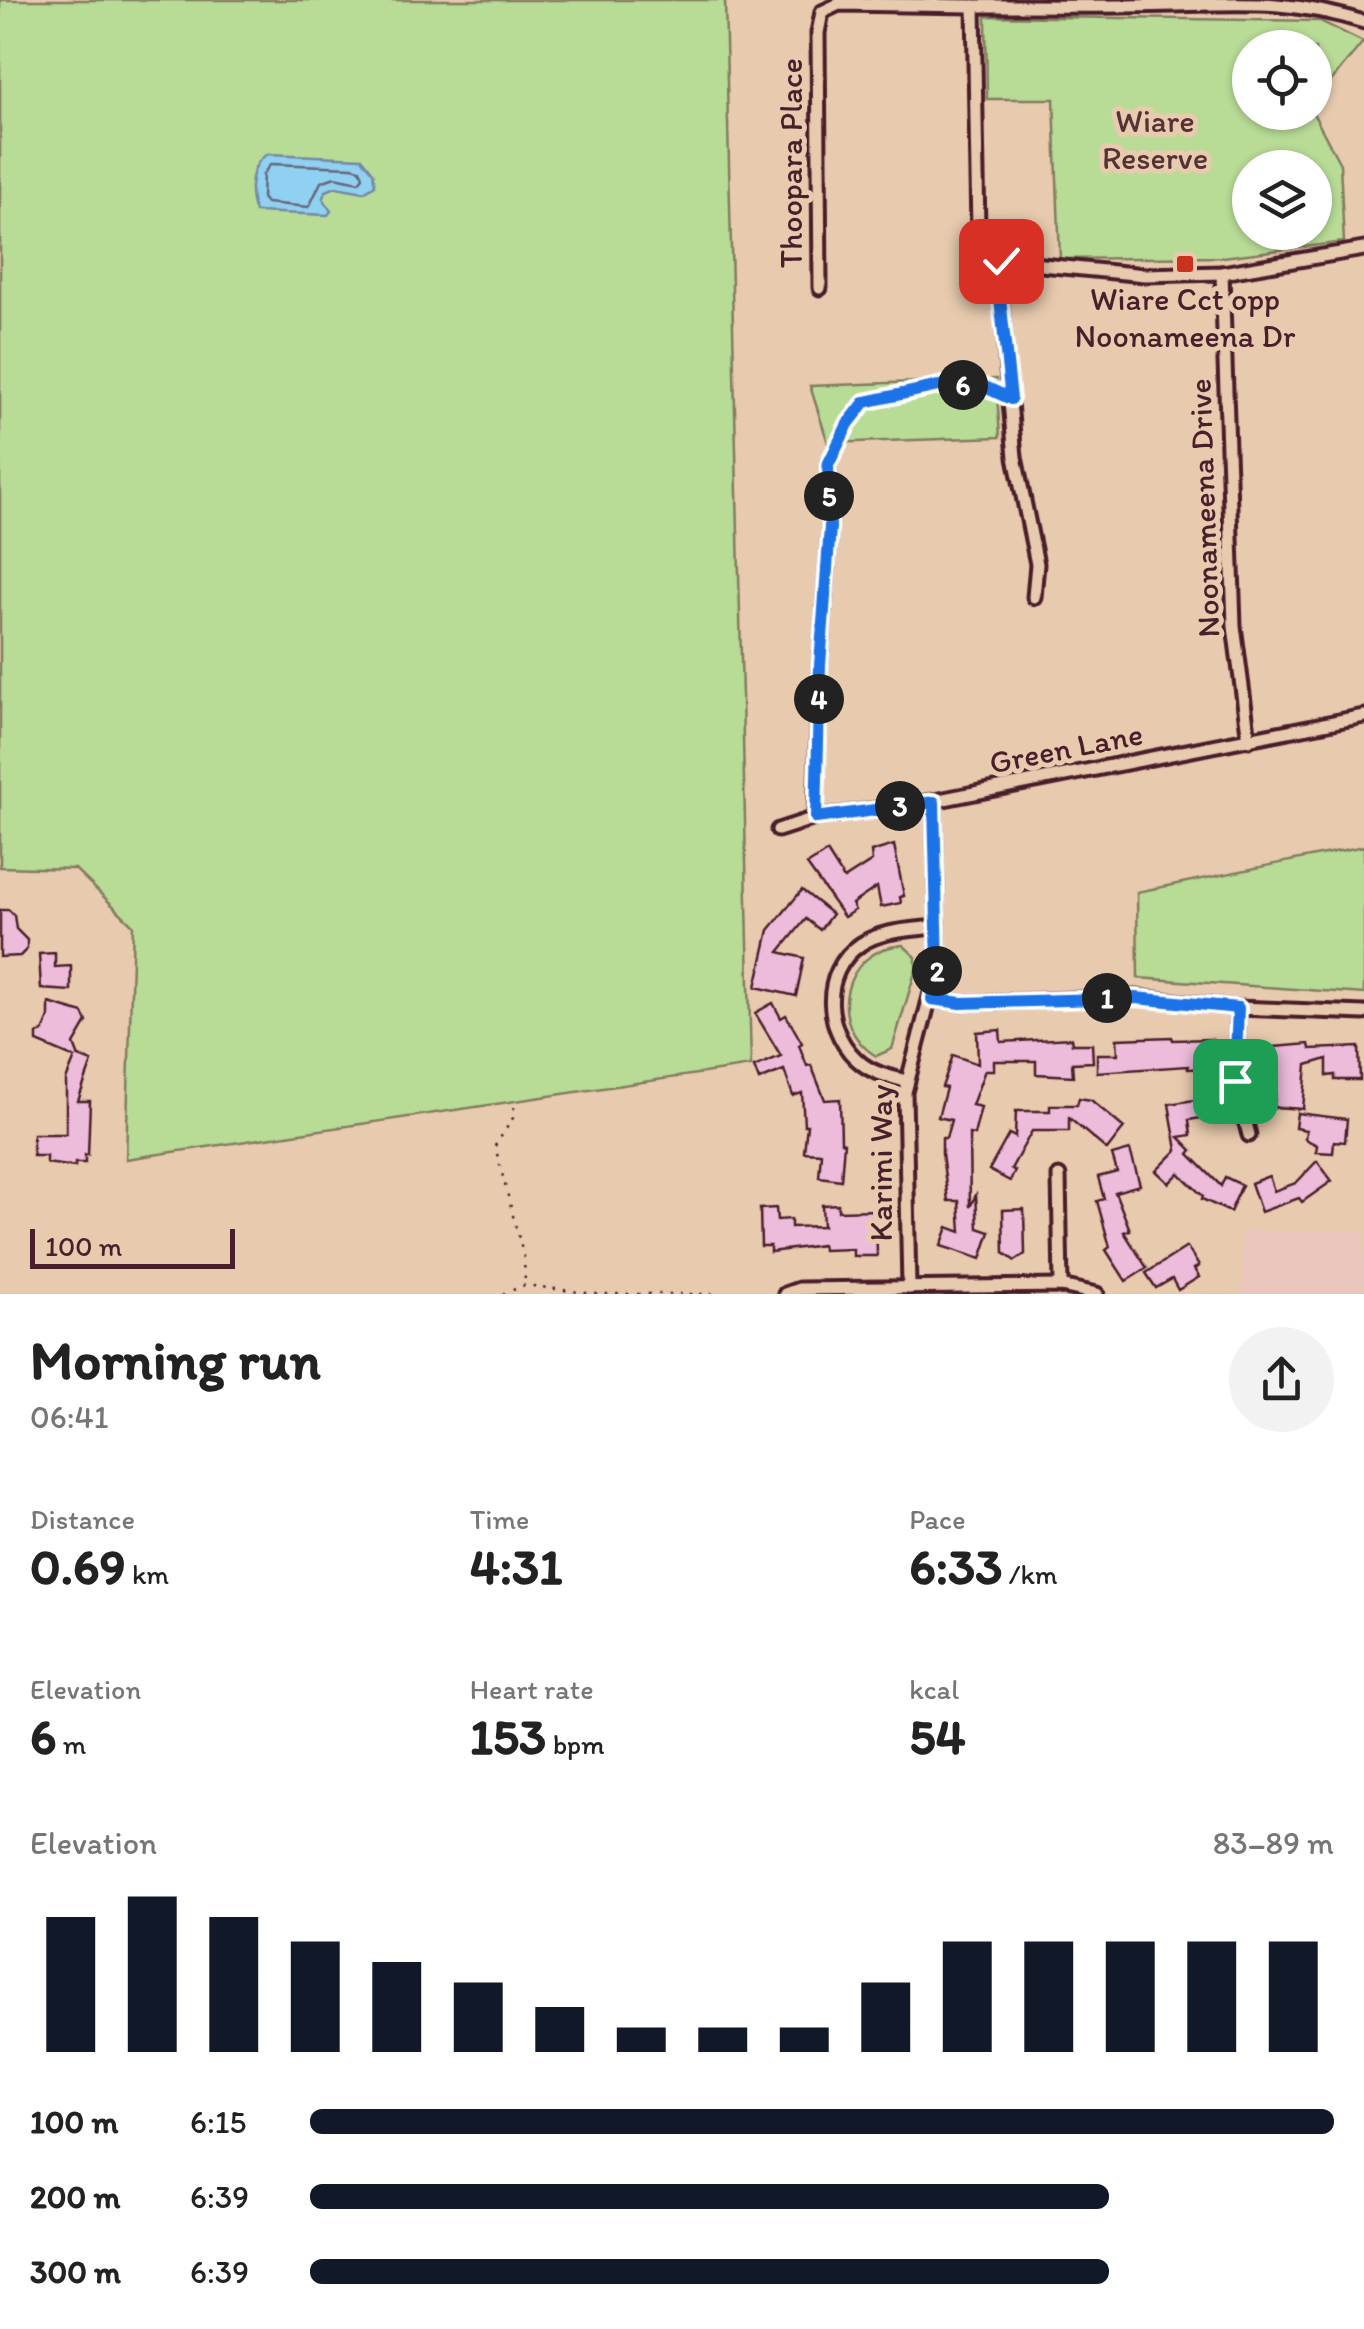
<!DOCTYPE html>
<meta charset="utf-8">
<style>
:root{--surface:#fff;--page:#f2f2f2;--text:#222;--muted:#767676;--accent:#111827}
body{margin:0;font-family:Itim,sans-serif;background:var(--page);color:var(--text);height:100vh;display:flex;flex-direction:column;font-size:38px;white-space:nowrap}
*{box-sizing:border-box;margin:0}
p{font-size:32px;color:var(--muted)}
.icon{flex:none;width:55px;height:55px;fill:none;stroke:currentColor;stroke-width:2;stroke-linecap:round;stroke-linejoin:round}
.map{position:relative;height:1294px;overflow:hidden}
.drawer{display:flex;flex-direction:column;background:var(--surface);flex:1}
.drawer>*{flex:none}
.fabs{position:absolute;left:1232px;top:30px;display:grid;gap:20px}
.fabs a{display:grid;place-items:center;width:100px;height:100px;border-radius:50%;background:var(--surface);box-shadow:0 2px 8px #0004;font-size:50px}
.scale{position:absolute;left:30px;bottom:25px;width:205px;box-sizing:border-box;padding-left:10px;border:5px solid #4a1f2b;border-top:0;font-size:28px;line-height:35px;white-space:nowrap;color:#4a1f2b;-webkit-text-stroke:8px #e8cbaf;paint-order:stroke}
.pin{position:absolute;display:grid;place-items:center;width:85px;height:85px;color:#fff;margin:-42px;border-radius:20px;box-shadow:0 5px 15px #0006}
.km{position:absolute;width:50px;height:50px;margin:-25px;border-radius:50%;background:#222;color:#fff;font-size:28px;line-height:50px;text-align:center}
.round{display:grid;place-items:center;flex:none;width:105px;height:105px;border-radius:52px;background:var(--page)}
.overview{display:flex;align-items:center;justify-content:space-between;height:170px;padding:0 30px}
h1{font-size:55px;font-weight:800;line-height:75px}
.stats{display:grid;grid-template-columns:repeat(3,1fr);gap:15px;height:170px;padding:10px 30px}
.stats div{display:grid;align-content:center}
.stats b{font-size:50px;font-weight:800}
.stats small{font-size:28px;font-weight:400}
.stats p{font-size:28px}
.chart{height:280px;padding:20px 30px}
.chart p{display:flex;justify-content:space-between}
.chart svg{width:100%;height:180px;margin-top:10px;stroke:var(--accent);stroke-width:6}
ul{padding:0 30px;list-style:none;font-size:32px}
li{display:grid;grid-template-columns:160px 120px 1fr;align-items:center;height:75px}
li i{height:25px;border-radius:12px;background:var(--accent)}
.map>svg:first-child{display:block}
.built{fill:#eac6bc}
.green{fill:#b8db96;stroke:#817d60;stroke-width:2.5;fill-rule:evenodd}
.water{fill:#90d0f1;stroke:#7489a2;stroke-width:2.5}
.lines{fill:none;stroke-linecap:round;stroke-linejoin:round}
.shore{stroke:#66667a;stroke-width:2.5}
.building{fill:#eebcdb;stroke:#4a1f2b;stroke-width:2.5}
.street-casing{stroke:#4a1f2b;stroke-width:19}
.path{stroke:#4a1f2b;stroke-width:2.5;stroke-dasharray:2.5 8;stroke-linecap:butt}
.street{stroke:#e8cbaf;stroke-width:11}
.route-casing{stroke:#fff;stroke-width:20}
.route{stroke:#1a73e8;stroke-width:12}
.poi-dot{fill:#c8321e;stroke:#e8cbaf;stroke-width:4}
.labels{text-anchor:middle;stroke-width:10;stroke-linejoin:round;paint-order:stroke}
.park-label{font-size:32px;fill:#553236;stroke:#e8cbaf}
.street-label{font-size:32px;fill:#4a1f2b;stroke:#e8cbaf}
.poi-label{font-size:32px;fill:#4a1f2b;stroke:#e8cbaf}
</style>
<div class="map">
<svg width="1364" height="1294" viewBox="0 0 1364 1294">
<rect width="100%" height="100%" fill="#e8cbaf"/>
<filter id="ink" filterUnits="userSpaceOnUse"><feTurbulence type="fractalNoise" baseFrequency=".01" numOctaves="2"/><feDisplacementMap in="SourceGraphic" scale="20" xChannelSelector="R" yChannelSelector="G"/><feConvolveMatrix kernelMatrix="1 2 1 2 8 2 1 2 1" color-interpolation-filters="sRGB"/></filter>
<g filter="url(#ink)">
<!-- built -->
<path class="built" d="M1364,1230V1294H1242V1231Z"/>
<!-- green -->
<g class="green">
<path d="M0,0H725L751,1066L126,1159L133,925L75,869L0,867Z"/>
<path d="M986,16L1320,21L1363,42L1315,101V48H1250V112L1313,113L1340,164L1344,242L1223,257L1060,259L1054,99H987ZM1250,168H1315V232H1250Z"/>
<path d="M996,379L1000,437L828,443L810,386Z"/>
<path d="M1364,846V994L1138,978L1137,892Z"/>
<path d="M903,945L916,957V969L892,1049L876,1056C825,1025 842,949 903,945Z"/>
</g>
<!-- water -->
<path class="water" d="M268,154L362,158L373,172L375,185L364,192L336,187L326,191L323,198L331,211L328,215L255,212C248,193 249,164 268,154Z"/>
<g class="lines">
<!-- shore -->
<path class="shore" d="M271,164L352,167L360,169L363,177L359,182L335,177L321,182L309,207L266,203L262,198L263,174Z"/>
</g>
<!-- building -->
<g class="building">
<path d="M894,845L904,896L900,897L901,903L881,907L877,887L852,904L855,910L844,917L807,865L827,852L844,879L872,861L871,852Z"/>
<path d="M802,890L832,914L820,930L806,919L779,952L804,958L796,996L756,987L769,930Z"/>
<path d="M0,910H9L14,915L16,929L27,940V949L20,956L0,957Z"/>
<path d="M55,953V967L71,966V991L41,989L39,954Z"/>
<path d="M49,1003L83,1013L87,1022L74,1044L79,1057L92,1062L78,1101H90L88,1155H85V1163H75V1167L46,1163V1156H33V1134H66V1080L75,1058L37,1042V1034L43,1032L49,1017Z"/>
<path d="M773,1003L781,1018L786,1015L802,1043L799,1045L807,1066L811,1065L825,1100L840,1099L841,1142L844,1143L841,1180L819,1177L821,1153L804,1152L807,1125H804L802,1093L793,1096L784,1070L759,1080L754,1067L781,1056L755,1013Z"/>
<path d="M1000,1030L1001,1042L1071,1038L1072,1044H1092L1093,1062L1072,1063L1073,1076L1036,1074V1061H994V1070H985L972,1105L981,1107L974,1135L969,1134L970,1207L976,1195L978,1228L990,1232L981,1259L941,1246L948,1227L961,1232L959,1201H948L942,1154V1138H946L951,1120L938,1117L946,1088L942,1087L953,1055L978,1064L977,1032Z"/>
<path d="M1172,1037L1173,1040L1212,1039L1213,1068L1188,1069V1066L1097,1072V1054H1118L1117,1039Z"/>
<path d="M1309,1044L1310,1049L1359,1047L1360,1080H1335V1075L1327,1076V1059L1307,1065L1303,1109L1274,1107L1278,1067L1260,1064L1262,1048Z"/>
<path d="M1079,1098L1091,1100L1124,1128L1107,1150L1069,1118V1131H1032L1011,1169L1015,1171L1010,1181L989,1170L1009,1134L1015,1137L1016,1111H1050V1105H1077Z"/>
<path d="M1201,1099V1118L1189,1120L1191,1135L1179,1137L1192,1150L1189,1154L1221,1186L1225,1177L1242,1185L1230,1212L1202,1199L1203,1196L1179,1173L1169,1183L1156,1171L1177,1150L1169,1104Z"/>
<path d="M1297,1113L1347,1119L1345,1142L1334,1141L1333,1153L1316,1152L1317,1145L1305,1139L1306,1130L1295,1128Z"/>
<path d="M1130,1150L1140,1185L1115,1192L1130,1230L1124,1232L1147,1268L1126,1281L1106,1250L1110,1247L1097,1201L1104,1199L1098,1177L1117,1172L1112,1155Z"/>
<path d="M1317,1161L1332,1181L1302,1202L1299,1198L1261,1212L1251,1183L1269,1176L1274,1191L1296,1183Z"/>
<path d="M838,1204V1211L876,1210L877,1256H853V1249L823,1250L822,1245L770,1252V1246H761L760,1209L776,1208L777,1220L791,1219V1227L823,1226L822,1205Z"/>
<path d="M1024,1209L1025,1254L1015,1261L1004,1253L1003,1210Z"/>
<path d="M1187,1247L1199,1266L1194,1269L1199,1277L1178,1290L1172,1279L1156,1288L1146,1273Z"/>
</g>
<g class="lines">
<defs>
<g id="street">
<path d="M1364,22C1293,0 1248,3 1174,5C1108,7 1040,6 974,6L978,231L983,244L1001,261L1145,275L1222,273L1364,249"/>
<path d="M1001,261L999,281L1015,457L1037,564L1034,597"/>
<path d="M1222,273L1234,626L1249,740"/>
<path d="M820,288L818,33L822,12L839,4L974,6"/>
<path d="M815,818L820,665L830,527L828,465"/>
<path d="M778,830L815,818L934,801L1364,716"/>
<path d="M932,999L961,1003L1136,997L1238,1008L1364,1013"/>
<path d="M1238,1008L1235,1081L1249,1135"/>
<path d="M906,1081C891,1077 875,1074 862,1064C825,1036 818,973 861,944C882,930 911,930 935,927"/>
<path d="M1059,1176L1061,1286"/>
<path d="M909,1288L905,1092L938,966L934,801"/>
<path d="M785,1294L799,1289L1061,1286L1097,1294"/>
</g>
</defs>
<!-- street casing -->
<use href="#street" class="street-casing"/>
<!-- path -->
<g class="path">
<path d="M833,455C841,439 850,411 866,402C891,388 970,380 997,392"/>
<path d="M514,1107L513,1118L495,1146L524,1258L525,1284"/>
<path d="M503,1294L525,1285L594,1294H734"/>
</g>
<!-- street -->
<use href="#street" class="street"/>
</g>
</g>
<g class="lines" filter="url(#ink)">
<defs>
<path id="route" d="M1001,261L998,280L1011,399L985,387L948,384L865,402L848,424L828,465L830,527L820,665L816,818L934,802L938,966L932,999L961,1003L1136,998L1238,1008L1235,1081"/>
</defs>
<!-- route casing -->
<use href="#route" class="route-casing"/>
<!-- route -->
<use href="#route" class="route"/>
</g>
<!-- markers -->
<rect class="poi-dot" x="1175" y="254" width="20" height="20" rx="5"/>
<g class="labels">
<!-- park labels -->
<g class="park-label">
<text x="1155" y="132">Wiare<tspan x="1155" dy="37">Reserve</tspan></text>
</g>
<!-- street labels -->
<g class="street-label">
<text transform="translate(791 163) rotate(-90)" y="11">Thoopara Place</text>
<text transform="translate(1204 508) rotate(-92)" y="11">Noonameena Drive</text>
<text transform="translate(1066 748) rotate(-11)" y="11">Green Lane</text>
<text transform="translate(881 1163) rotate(-90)" y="11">Karimi Way</text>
</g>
<!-- poi labels -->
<g class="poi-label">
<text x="1185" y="310">Wiare Cct opp<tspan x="1185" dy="37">Noonameena Dr</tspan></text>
</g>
</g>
</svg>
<div class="fabs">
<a><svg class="icon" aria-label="locate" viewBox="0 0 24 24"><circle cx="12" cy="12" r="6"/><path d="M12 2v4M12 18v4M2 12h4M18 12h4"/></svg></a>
<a><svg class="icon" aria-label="layers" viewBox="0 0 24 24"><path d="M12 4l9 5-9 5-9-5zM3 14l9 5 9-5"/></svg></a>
</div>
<div class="scale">100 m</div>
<div class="pin" style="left:1235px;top:1081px;background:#1e9e55"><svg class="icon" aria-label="arrive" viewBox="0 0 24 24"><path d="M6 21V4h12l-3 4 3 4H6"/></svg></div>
<div class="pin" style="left:1001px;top:261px;background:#d93025"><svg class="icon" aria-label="check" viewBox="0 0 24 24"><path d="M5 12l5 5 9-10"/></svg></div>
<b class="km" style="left:1107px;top:998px">1</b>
<b class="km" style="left:937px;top:971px">2</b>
<b class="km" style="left:900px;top:806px">3</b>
<b class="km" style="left:819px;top:699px">4</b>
<b class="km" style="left:829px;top:496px">5</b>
<b class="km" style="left:963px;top:385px">6</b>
</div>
<section class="drawer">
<div class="overview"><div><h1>Morning run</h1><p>06:41</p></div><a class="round"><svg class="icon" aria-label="share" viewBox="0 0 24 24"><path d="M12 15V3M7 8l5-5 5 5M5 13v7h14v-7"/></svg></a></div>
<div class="stats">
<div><p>Distance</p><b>0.69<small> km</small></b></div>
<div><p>Time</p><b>4:31</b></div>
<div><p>Pace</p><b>6:33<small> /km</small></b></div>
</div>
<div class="stats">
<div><p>Elevation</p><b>6<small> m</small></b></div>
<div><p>Heart rate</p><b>153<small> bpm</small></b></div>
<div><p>kcal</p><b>54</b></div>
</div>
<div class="chart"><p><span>Elevation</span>83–89 m</p>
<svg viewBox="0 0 160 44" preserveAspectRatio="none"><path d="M5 44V11M15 44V6M25 44V11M35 44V17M45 44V22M55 44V27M65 44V33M75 44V38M85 44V38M95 44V38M105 44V27M115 44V17M125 44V17M135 44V17M145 44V17M155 44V17"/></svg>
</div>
<ul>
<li><b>100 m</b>6:15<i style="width:100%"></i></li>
<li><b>200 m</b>6:39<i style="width:78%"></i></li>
<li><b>300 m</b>6:39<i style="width:78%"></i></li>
</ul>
</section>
